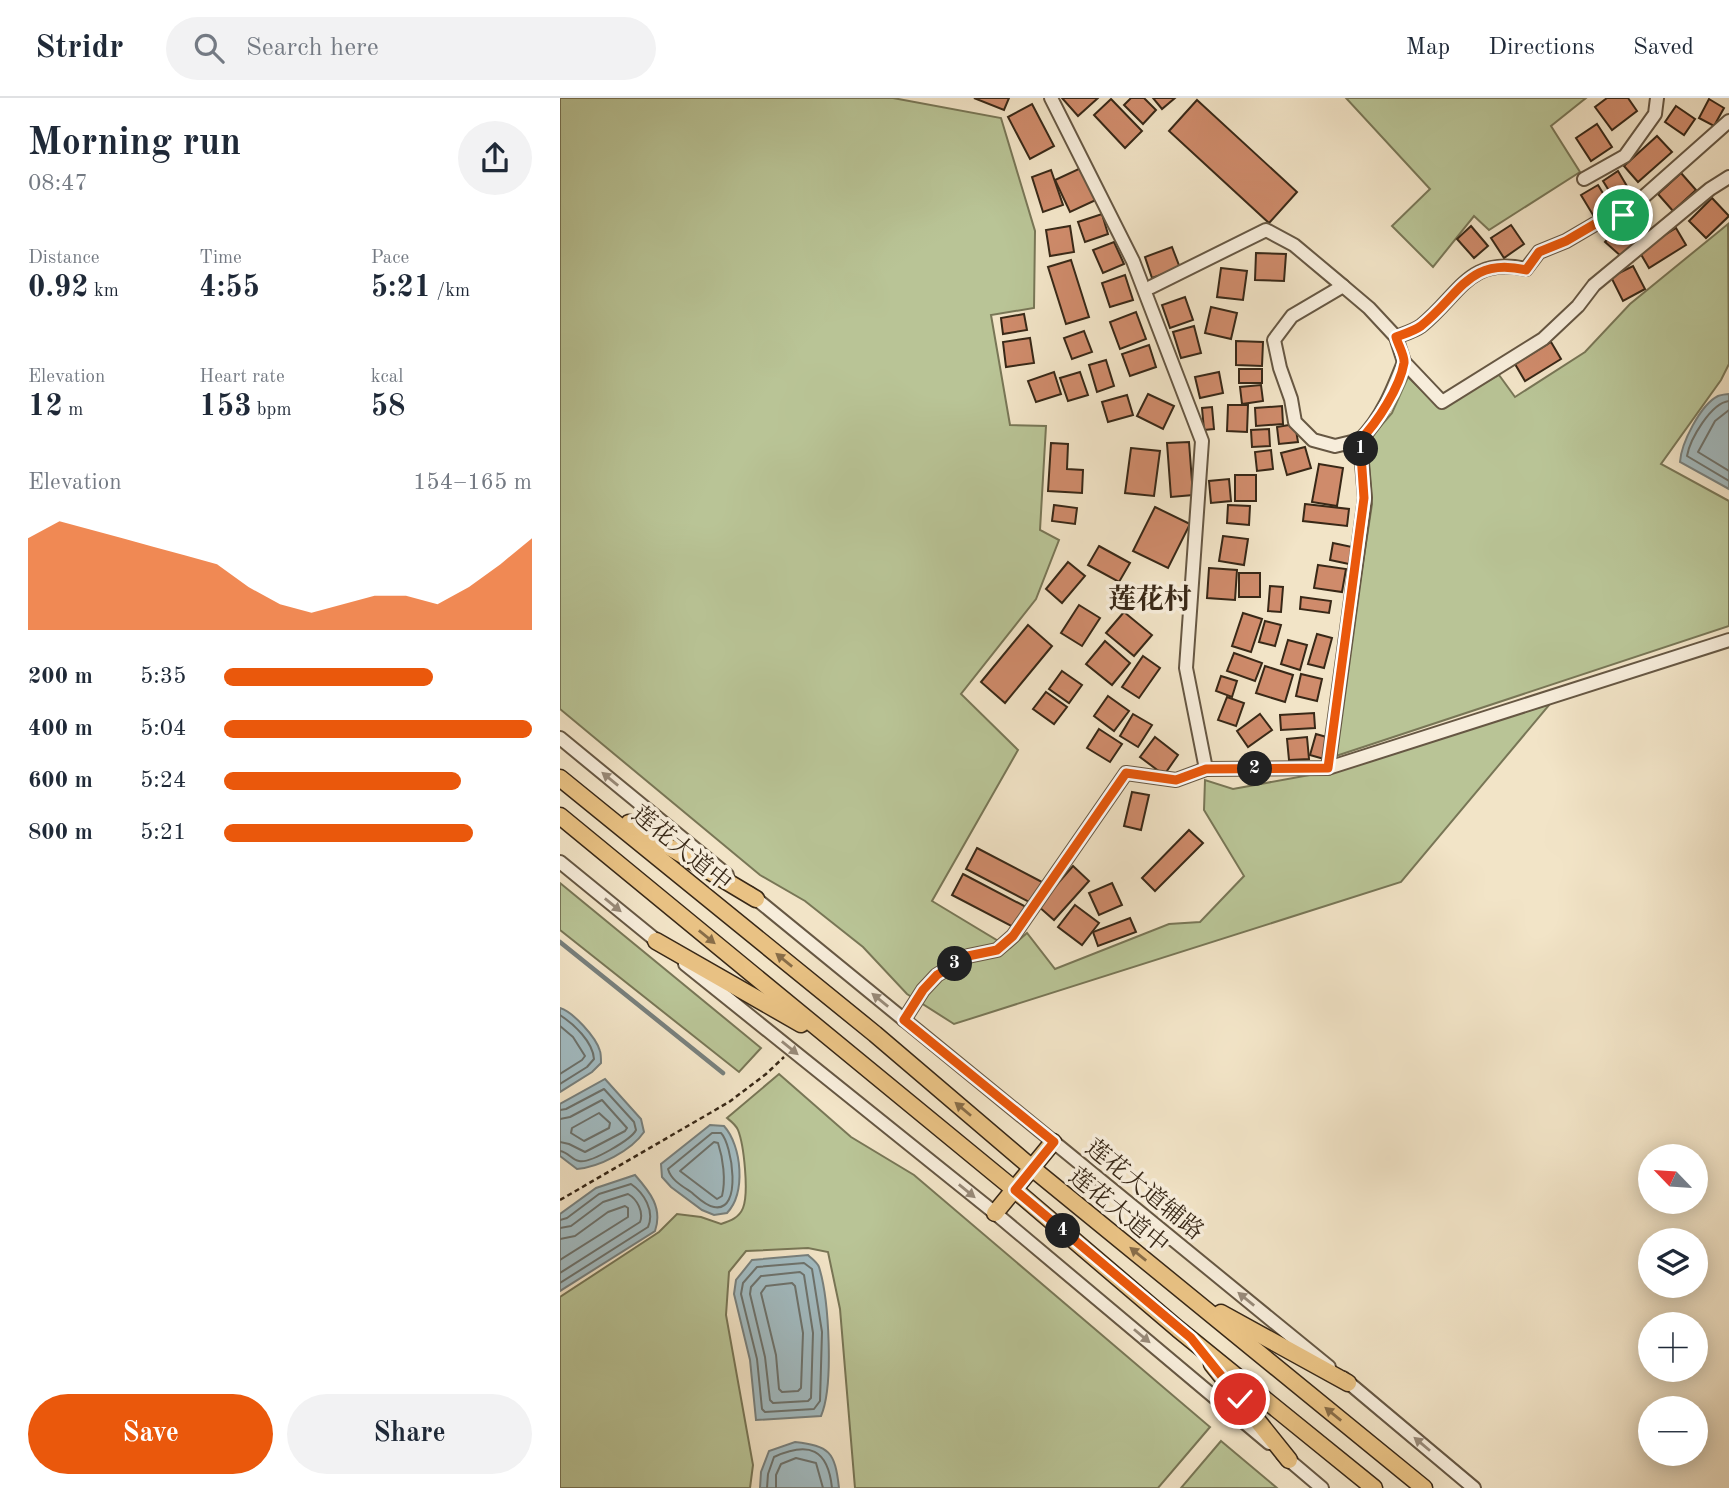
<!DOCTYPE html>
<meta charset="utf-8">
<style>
:root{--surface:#fff;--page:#f2f2f3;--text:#1f2937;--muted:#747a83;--line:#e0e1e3;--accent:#ea580c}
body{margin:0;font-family:"Old Standard TT","Noto Serif SC",serif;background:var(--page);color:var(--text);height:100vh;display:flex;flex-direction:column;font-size:26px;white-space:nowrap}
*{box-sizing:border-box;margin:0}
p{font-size:23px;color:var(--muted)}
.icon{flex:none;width:38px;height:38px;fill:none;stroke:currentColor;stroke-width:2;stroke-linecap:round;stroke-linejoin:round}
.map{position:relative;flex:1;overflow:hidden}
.details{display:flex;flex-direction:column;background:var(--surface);width:560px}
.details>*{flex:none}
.needle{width:46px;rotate:295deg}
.buttons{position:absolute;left:1078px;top:1046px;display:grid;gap:14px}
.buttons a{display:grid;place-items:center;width:70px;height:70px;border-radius:50%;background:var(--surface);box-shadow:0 4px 18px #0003;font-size:35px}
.pin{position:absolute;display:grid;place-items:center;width:60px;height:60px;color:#fff;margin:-30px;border:4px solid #fff;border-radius:50%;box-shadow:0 2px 7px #0007}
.km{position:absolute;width:35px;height:35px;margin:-18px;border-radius:50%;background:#222;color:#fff;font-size:19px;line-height:35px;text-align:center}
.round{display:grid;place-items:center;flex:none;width:74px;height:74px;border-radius:37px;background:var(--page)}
.overview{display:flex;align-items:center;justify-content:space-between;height:119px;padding:0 28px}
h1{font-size:38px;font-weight:700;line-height:52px}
.metrics{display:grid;grid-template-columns:repeat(3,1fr);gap:10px;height:119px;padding:7px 28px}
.metrics div{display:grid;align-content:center}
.metrics b{font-size:30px;font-weight:700}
.metrics small{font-size:19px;font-weight:400}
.metrics p{font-size:19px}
.chart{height:196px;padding:14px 28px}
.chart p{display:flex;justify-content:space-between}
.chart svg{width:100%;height:126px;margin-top:7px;fill:var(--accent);opacity:.7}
.cta{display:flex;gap:14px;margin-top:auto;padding:14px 28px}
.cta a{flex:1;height:80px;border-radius:42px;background:var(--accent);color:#fff;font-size:28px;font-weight:700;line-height:80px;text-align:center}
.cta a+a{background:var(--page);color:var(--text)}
ul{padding:0 28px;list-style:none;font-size:23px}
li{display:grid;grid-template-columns:112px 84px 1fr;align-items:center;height:52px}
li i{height:18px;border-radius:9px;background:var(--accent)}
header{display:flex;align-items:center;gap:42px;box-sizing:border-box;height:98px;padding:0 35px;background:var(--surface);border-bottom:2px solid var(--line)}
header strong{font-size:33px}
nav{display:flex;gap:38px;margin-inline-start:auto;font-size:24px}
.search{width:490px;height:63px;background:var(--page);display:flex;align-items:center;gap:18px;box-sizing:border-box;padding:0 24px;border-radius:38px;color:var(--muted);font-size:26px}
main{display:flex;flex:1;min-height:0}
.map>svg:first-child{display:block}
.green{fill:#b9c496;stroke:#787656;stroke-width:2}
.water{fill:#a2bbc1;stroke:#78807d;stroke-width:2}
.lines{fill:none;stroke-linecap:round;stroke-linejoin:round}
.shore{stroke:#6d726c;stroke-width:2}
.stream{stroke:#78807d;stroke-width:4.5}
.building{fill:#cf8b6b;stroke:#382817;stroke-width:2}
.minor-casing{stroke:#665743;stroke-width:16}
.major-casing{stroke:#382817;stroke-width:19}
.path{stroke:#382817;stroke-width:2.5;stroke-dasharray:5 3.5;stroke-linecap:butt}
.minor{stroke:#f7eddb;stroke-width:12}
.major{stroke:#e9c284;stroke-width:16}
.oneway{fill:#988a79}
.oneway2{fill:#886d48}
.route-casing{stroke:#fff;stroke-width:14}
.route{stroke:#ea580c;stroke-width:9}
.labels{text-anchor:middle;stroke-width:7;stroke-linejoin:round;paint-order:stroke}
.street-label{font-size:24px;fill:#382817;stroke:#f7eddb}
.quarter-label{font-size:28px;font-weight:bold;fill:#382817;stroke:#f7eddb}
</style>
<header>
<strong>Stridr</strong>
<div class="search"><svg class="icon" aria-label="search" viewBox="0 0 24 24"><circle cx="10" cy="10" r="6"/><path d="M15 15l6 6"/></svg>Search here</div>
<nav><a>Map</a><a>Directions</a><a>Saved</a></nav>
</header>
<main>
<section class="details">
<div class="overview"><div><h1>Morning run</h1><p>08:47</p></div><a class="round"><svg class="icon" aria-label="share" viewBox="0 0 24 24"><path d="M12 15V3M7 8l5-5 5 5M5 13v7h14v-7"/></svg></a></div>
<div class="metrics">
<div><p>Distance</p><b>0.92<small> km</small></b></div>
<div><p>Time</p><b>4:55</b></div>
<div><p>Pace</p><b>5:21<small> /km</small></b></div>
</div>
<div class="metrics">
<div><p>Elevation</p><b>12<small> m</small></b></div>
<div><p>Heart rate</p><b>153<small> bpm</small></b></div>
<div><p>kcal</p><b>58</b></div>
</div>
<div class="chart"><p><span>Elevation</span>154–165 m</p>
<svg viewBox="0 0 160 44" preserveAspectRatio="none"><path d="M0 44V12L10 6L20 9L30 12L40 15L50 18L60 21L70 29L80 35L90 38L100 35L110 32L120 32L130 35L140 29L150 21L160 12V44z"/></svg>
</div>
<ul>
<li><b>200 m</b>5:35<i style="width:68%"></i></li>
<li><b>400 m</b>5:04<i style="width:100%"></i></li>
<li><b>600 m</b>5:24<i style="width:77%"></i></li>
<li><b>800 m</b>5:21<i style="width:81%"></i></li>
</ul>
<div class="cta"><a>Save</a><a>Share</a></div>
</section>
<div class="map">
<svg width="1169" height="1390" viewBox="0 0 1169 1390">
<rect width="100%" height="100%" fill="#f2e4c7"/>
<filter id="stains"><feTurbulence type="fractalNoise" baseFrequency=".00286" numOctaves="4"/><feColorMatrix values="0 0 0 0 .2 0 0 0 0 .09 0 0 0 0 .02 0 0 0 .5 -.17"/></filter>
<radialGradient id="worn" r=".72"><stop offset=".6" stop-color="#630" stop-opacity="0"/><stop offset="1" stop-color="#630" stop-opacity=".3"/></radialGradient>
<!-- green -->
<g class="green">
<path d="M0,0H333L441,20L475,133L474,210L431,217L450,327L486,328L480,432L499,442L476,501L401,596L458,652L372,803L450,850L467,835L495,871L609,826L640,824L684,778L644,712L645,682L673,691L766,674L990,606L841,784L394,926L347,896L303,849L245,803L200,777L0,611Z"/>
<path d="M786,0H1026L991,28L1020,74L929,132L914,118L873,169L832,128L870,91Z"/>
<path d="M1168,126L1169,266L1161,282L1101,366L1169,403V528L773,659L812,406L807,344L832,315L848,279L880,310L939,277L955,299L1025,254L1070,206Z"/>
<path d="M0,785L201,950L179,974L0,832Z"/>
<path d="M219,976L291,1039L354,1077L650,1329L598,1390H295L280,1211L268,1154L248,1150L186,1153L169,1174L166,1217L193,1367L190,1390H0V1199L99,1134L117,1116L141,1119L161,1126C170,1123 179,1120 183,1110C189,1095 184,1047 178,1032C176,1027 172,1024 167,1020Z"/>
<path d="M661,1343L717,1390H621Z"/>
</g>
<!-- water -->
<g class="water">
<path d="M1169,296V391L1120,364C1121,346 1140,307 1158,298C1160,297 1167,296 1169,296Z"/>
<path d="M0,910C13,914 36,939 40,953C41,956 41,961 41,965L32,974L0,994Z"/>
<path d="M45,981L81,1021L84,1034C71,1053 39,1069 17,1071L0,1058V1006Z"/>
<path d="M150,1027L164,1028C182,1048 186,1095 167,1115L154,1117L142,1112L111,1089L102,1079L101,1066Z"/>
<path d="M75,1077C90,1094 103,1110 95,1133L0,1193V1116L36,1090Z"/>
<path d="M248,1157C252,1161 257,1164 259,1169C269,1201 274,1288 261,1318L196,1322L190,1262L174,1196L176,1182L192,1162Z"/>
<path d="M235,1344C269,1348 275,1353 279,1390H200L201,1374L209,1353Z"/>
</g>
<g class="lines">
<!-- shore -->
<g class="shore">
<path d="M1169,303C1151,305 1130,341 1127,358L1169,383"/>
<path d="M1169,312L1155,323L1138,354L1169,373"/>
<path d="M0,917C14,926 33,944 34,961L27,969L0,986"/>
<path d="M0,928L13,939L25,958L22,962L0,976"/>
<path d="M0,1012L6,1011L44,991L74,1024L76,1032C72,1041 30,1066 19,1063C12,1062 8,1054 0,1053"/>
<path d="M39,1015L50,1025L49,1030L24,1043L11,1035L12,1030Z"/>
<path d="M0,1021L10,1019L42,1002L67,1030L65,1033L25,1054L9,1046L0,1044"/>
<path d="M152,1035H161C172,1046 183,1115 154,1109C146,1108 137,1099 131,1094C122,1088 111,1082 108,1071Z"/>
<path d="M154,1044L158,1045C163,1060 166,1082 162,1098L157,1101L120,1073Z"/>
<path d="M0,1122L7,1120L39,1096L71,1086C84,1095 95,1113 88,1129L0,1185"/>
<path d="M0,1130L11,1128L43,1104L68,1096C77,1101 84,1114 80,1124L0,1175"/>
<path d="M0,1141L15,1138L48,1114L65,1108L68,1110V1119L0,1162"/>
<path d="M244,1165L252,1171L262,1234L260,1303L254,1311L205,1314L202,1311L197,1261L181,1196L183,1185L197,1169Z"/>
<path d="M240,1174L244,1177L253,1235L251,1300L248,1303L213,1305L210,1302L205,1259L190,1196L191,1189L201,1178Z"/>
<path d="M232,1185L235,1188L243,1235L241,1290L238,1293L222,1294L219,1291L216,1257L201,1195L206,1188Z"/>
<path d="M207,1390L208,1376L214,1359C249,1343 268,1351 272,1390"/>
<path d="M216,1390V1377L221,1366L236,1360L256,1365L263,1390"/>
</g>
<!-- stream -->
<path class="stream" d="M0,844L163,975"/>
</g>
<!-- building -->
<g class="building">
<path d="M414,0H449L444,12Z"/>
<path d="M502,0H538L518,18Z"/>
<path d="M571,0H584L596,12L583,26L564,7Z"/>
<path d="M593,0H615L602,11Z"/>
<path d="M1047,0H1068L1077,13L1052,32L1035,9Z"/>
<path d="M551,1L582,33L565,50L534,17Z"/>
<path d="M1149,1L1164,10L1154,28L1139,20Z"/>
<path d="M637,2L737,94L709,125L609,33Z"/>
<path d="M472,6L494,48L470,61L448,19Z"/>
<path d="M1116,8L1135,21L1124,37L1105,24Z"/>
<path d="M1037,26L1052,49L1031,63L1016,40Z"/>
<path d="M1097,38L1112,54L1078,84L1064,68Z"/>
<path d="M523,69L538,101L510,114L495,82Z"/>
<path d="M491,72L503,107L483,114L472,79Z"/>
<path d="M1058,73L1071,95L1056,104L1043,83Z"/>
<path d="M1121,75L1136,92L1113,113L1098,96Z"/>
<path d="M1038,87L1050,107L1033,117L1021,97Z"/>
<path d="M1152,100L1169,118L1146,140L1129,123Z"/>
<path d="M542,116L548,136L525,144L518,124Z"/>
<path d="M1065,122L1082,138L1062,159L1045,144Z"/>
<path d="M951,127L964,146L944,160L931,140Z"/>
<path d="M510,128L514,154L490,158L486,132Z"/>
<path d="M911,128L928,148L914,160L897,141Z"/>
<path d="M1116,130L1126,147L1089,170L1079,153Z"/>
<path d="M554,144L564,166L543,175L533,152Z"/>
<path d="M612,149L620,170L592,180L585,159Z"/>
<path d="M696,155L726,156L724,183L695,182Z"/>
<path d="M511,162L529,219L506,226L488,169Z"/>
<path d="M1073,168L1085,191L1063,203L1051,179Z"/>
<path d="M661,170L687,173L683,202L657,199Z"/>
<path d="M565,177L573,202L550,209L542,185Z"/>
<path d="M625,199L633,222L610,230L602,207Z"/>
<path d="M651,209L677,215L671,241L645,235Z"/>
<path d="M576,214L586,241L560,251L550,224Z"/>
<path d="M464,216L467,232L443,236L441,220Z"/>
<path d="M634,228L641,255L621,260L613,234Z"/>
<path d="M524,233L532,254L512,261L504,240Z"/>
<path d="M470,240L474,265L446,269L443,244Z"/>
<path d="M676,243L703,244L702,268L676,267Z"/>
<path d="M991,244L1001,261L965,283L955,266Z"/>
<path d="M589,247L596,269L570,278L562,256Z"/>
<path d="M546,262L554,288L537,294L529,267Z"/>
<rect x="679" y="271" width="23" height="14"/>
<path d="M494,274L501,296L476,304L468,283Z"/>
<path d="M520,274L528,297L508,303L500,280Z"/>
<path d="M659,274L663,295L640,300L635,279Z"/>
<path d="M701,287L703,303L682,306L680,289Z"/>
<path d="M588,296L614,308L603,331L577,318Z"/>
<path d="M567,297L573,317L548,324L542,304Z"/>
<path d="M668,307H688L687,334L667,333Z"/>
<path d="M722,308L723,326L696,328L695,310Z"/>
<path d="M652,309L654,331L644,332L642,310Z"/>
<path d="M735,326L738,344L719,346L717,329Z"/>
<path d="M709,331L710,348L692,349L691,332Z"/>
<path d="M629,344L633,397L611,399L607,345Z"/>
<path d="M491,345L508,346L507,371L523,372L522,395L488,393Z"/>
<path d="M745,349L751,370L727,377L721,355Z"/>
<path d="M571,350L600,353L594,398L565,395Z"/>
<path d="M711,352L713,371L697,373L695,354Z"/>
<path d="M759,366L783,370L777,408L752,404Z"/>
<rect x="675" y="377" width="21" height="26"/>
<path d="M669,381L671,403L651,405L649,383Z"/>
<path d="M745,406L789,411L787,428L743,423Z"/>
<path d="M494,407L517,410L515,426L492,423Z"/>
<path d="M668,407L690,408L689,427L667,425Z"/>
<path d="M595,409L630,426L608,470L573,453Z"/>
<path d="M663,438L688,441L684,467L659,463Z"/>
<path d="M773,445L792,449L789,466L770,462Z"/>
<path d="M539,448L570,465L559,484L528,467Z"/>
<path d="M508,464L525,478L502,505L486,491Z"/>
<path d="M758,467L786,471L782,494L754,490Z"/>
<path d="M649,470L677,472L675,502L647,500Z"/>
<rect x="679" y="475" width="21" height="24"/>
<path d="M710,488L723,489L721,514L708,513Z"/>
<path d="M741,499L771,503L769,515L740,511Z"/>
<path d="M519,507L540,520L522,548L501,535Z"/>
<path d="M564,514L592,537L574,558L546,535Z"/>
<path d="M683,515L702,521L691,554L672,548Z"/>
<path d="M705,523L721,527L715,548L699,544Z"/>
<path d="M468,527L492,548L445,605L421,584Z"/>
<path d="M757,536L772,540L764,570L748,566Z"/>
<path d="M728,542L747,547L740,572L721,566Z"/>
<path d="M545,543L570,565L552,587L526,566Z"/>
<path d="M674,555L702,565L695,583L667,573Z"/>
<path d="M583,558L600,570L579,600L562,589Z"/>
<path d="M705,568L733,577L725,604L696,595Z"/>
<path d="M502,573L522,587L509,605L489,591Z"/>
<path d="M741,576L762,581L757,603L736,598Z"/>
<path d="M661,578L677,583L672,599L656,593Z"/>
<path d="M486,594L507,609L494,626L473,611Z"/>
<path d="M548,598L569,613L554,633L534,618Z"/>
<path d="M667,599L684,605L676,628L658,622Z"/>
<path d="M754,615L755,630L721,632L720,617Z"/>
<path d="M573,616L592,627L578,649L560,638Z"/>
<path d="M700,616L712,632L688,649L677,633Z"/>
<path d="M539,631L562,646L550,664L527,650Z"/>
<path d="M756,636L770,640L764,661L750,657Z"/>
<path d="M595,639L618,657L604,677L580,659Z"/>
<path d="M747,639L749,661L729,662L727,641Z"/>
<path d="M572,694L589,697L581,732L564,728Z"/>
<path d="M629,732L643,745L595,793L582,780Z"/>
<path d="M417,750L482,784L471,805L406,771Z"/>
<path d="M513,768L529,783L494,822L478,808Z"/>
<path d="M403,776L468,810L457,831L392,797Z"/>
<path d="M552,785L562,807L539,817L529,795Z"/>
<path d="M515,807L539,825L522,847L498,829Z"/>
<path d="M570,820L576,834L538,848L533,834Z"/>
</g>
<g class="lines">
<defs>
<g id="minor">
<path d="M491,0L573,163L642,343L626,570L646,671L768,670L1169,542"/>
<path d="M1024,81L1065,58L1095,16L1097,0"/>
<path d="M591,189L706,132L734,147L783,188"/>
<path d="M836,239C844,236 854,233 861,228C900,197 908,158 966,171L979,154L1006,143L1035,126L1063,117L1169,23"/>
<path d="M800,342L775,348L753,342L735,324L731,301L720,270L714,242L732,218L783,188L809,210L836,239L844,264"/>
<path d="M0,640L167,777"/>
<path d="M768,670L805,400L800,342C822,320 833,292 844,264L882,304L983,241L1018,208L1034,187L1150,91L1169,79"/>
<path d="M0,764L103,848"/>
<path d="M189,795L769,1269"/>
<path d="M125,866L435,1115L709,1345"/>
<path d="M344,922L363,892L377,877L408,858L437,852L453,838L566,675L616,682L646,671"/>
<path d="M783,1280L914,1390"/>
<path d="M723,1357L762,1390"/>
</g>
<g id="major">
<path d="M0,680L315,936L472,1070L864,1390"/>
<path d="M0,718L455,1092L618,1231L814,1390"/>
<path d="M69,725L196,801"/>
<path d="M96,843L241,926"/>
<path d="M435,1115L493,1044"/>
<path d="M661,1215L788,1285"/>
<path d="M652,1266L729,1362"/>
</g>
</defs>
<!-- minor casing -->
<use href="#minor" class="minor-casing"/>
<!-- major casing -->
<use href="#major" class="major-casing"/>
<!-- path -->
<path class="path" d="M0,1102L169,1004L206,976L224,959"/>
<!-- minor -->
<use href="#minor" class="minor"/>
<!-- major -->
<use href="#major" class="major"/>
</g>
<!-- one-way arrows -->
<defs><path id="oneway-solid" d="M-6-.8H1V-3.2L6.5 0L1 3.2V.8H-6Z" transform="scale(1.75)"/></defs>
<g class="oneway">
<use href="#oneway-solid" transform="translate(50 681) rotate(-141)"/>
<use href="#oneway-solid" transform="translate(53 807) rotate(39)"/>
<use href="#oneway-solid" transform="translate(320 902) rotate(-141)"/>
<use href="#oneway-solid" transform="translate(230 950) rotate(39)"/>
<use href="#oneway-solid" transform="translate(407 1093) rotate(39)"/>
<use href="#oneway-solid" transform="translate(686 1201) rotate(-141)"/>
<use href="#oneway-solid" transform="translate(582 1238) rotate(40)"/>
<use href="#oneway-solid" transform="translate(862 1346) rotate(-140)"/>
</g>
<g class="oneway2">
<use href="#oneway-solid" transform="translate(147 839) rotate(39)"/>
<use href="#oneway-solid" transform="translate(224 862) rotate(-141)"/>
<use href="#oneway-solid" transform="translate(403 1011) rotate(-140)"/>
<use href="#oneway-solid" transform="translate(578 1156) rotate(-141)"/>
<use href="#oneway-solid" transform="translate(773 1316) rotate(-141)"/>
</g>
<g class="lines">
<defs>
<path id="route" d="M680,1301L631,1240L455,1092L494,1044L344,922L363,892L377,877L408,858L437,852L453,838L566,675L616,682L646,671L768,670L804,400L800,342C817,325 840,289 844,265C845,258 838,247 836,239C844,236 854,233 861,228C900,197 909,158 966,172L979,154L1006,143L1035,126L1063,117"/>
</defs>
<!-- route casing -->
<use href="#route" class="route-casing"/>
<!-- route -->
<use href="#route" class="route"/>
</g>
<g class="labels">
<!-- street labels -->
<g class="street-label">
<text transform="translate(122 750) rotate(39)" y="8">莲花大道中</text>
<text transform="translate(585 1091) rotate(39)" y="8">莲花大道辅路</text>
<text transform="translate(559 1112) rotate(39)" y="8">莲花大道中</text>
</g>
<!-- quarter labels -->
<g class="quarter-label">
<text x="590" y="510">莲花村</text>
</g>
</g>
<rect width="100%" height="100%" filter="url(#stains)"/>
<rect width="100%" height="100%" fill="url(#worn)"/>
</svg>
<div class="buttons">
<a><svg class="needle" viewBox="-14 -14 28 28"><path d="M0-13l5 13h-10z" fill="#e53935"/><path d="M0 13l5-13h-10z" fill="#747a83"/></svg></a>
<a><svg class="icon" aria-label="layers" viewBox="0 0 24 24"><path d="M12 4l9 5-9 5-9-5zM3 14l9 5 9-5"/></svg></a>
<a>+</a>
<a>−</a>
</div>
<div class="pin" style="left:1063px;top:117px;background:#1e9e55"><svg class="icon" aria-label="arrive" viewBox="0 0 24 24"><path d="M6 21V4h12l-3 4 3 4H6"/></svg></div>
<div class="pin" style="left:680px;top:1301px;background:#d93025"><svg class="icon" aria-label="check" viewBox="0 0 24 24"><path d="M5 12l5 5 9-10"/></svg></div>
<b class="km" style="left:801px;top:351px">1</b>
<b class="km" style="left:695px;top:671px">2</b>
<b class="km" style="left:395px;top:866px">3</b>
<b class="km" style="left:503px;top:1133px">4</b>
</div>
</main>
